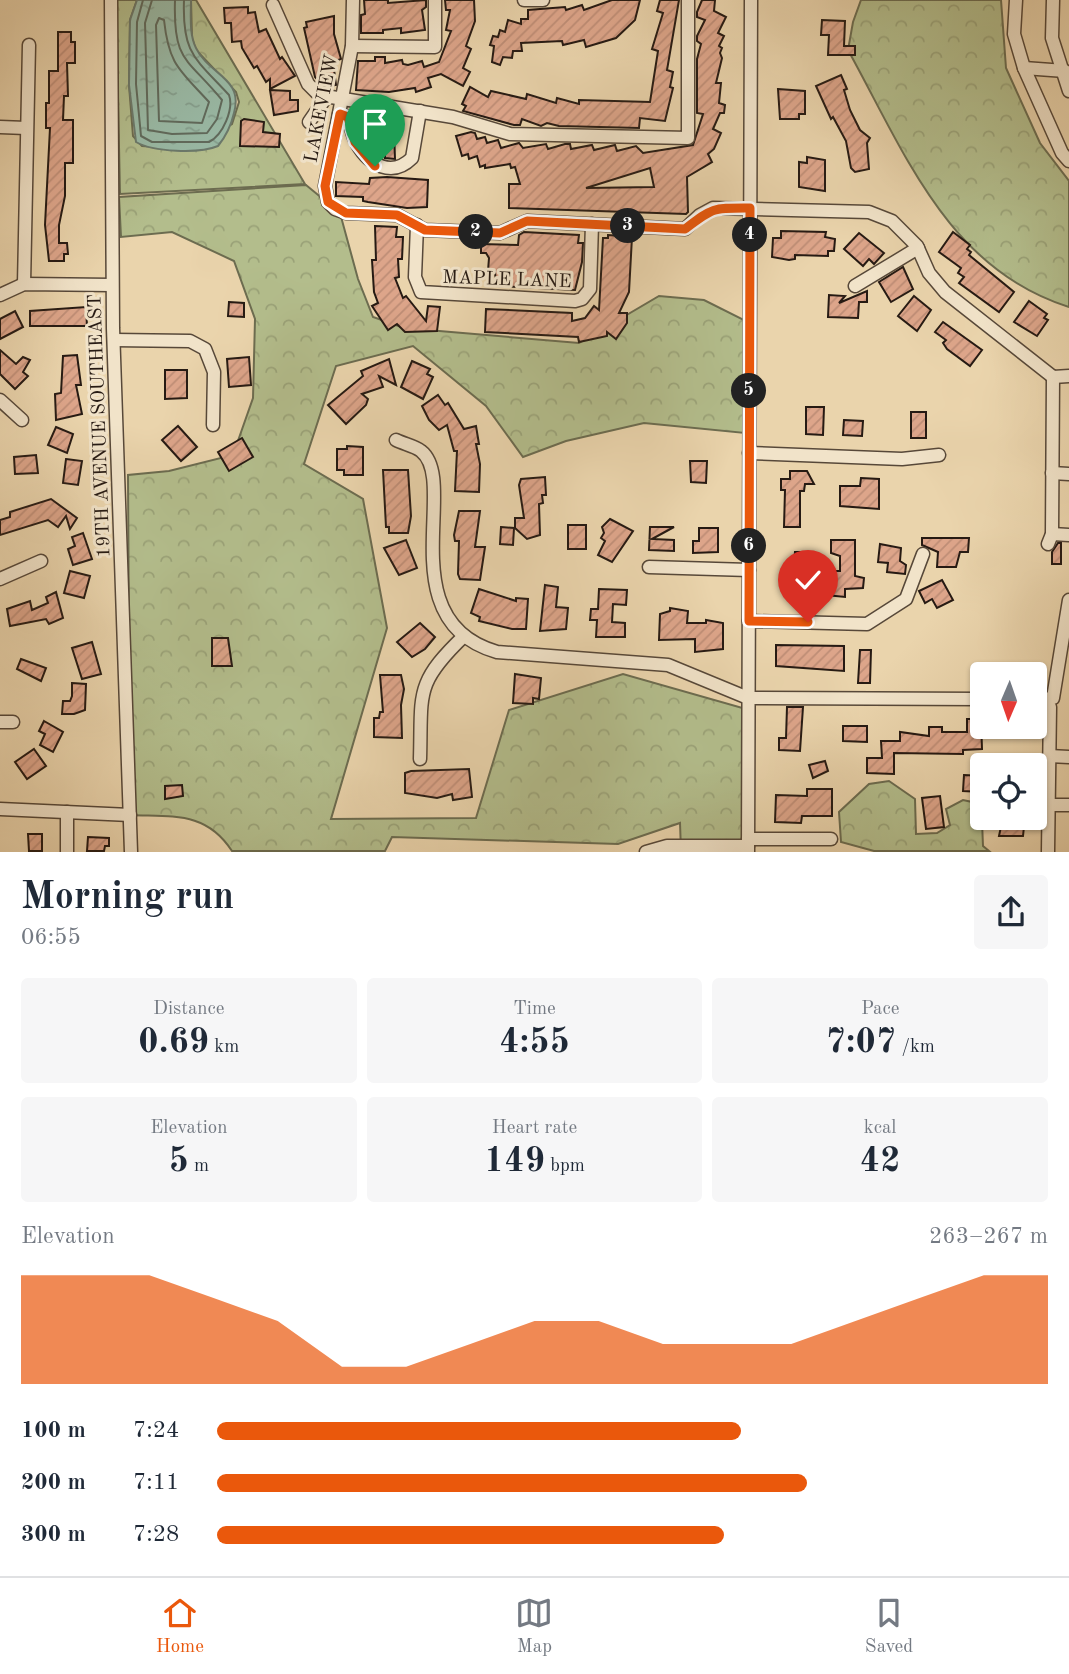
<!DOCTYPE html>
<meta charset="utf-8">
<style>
:root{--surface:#fff;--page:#f6f6f7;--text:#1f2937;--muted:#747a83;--line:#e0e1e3;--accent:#ea580c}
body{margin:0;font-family:"Old Standard TT",serif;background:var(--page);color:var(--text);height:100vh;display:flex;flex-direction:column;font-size:26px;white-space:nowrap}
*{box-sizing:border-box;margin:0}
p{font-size:23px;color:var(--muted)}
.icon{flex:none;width:38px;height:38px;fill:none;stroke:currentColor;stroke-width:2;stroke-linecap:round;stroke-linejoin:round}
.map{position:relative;height:852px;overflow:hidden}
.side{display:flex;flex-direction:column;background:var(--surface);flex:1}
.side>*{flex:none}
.needle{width:46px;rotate:182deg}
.fabs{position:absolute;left:970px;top:662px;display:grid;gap:14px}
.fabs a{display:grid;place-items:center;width:77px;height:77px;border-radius:7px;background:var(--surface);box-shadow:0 2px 5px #0004;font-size:35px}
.pin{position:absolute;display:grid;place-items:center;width:60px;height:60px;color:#fff;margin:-72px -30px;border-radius:50% 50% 50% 0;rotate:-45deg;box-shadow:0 0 7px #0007}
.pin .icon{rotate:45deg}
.km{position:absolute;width:35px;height:35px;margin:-18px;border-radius:50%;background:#222;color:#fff;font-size:19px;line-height:35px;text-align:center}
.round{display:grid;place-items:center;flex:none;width:74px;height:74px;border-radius:7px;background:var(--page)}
.overview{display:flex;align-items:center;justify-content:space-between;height:119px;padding:0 21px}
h1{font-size:38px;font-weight:600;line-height:52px}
.metrics{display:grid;grid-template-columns:repeat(3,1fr);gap:10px;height:119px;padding:7px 21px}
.metrics div{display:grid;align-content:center;border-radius:7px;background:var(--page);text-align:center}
.metrics b{font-size:35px;font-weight:600}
.metrics small{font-size:19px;font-weight:400}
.metrics p{font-size:19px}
.chart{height:196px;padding:14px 21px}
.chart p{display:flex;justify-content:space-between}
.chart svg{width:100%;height:126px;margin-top:7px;fill:var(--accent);opacity:.7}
ul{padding:0 21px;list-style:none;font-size:23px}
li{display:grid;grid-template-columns:112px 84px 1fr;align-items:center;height:52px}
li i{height:18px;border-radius:9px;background:var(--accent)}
.dock{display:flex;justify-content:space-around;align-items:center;height:98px;border-top:2px solid var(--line);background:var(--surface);font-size:19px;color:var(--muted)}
.dock a{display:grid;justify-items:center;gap:4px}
.dock .on{color:var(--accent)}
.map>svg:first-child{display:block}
.forest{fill:url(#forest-crowns);stroke:#6c6c50;stroke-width:2}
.water{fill:url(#water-ripples);stroke:#6b796b;stroke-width:2}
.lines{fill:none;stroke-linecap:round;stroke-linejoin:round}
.shore{stroke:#606a5c;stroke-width:2}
.building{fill:url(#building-hatch);stroke:#261a13;stroke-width:2;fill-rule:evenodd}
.minor-casing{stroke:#574839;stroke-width:15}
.minor{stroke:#f1e3c9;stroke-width:12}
.route-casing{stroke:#fff;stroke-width:14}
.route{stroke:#ea580c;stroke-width:9}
.labels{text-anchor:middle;stroke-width:6;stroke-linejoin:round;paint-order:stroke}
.street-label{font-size:19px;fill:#261a13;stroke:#f1e3c9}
</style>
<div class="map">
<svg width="1069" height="852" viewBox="0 0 1069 852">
<defs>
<pattern id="forest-crowns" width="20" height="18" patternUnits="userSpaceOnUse" patternTransform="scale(1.75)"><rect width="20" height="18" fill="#b3bd8c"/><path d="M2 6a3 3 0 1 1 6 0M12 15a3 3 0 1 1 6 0" fill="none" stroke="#9aa278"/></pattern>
<pattern id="water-ripples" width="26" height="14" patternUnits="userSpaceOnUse" patternTransform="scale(1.75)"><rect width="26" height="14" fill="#99b9a5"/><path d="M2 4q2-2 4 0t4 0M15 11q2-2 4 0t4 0" fill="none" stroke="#849e8d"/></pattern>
<pattern id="building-hatch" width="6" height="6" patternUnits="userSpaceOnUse" patternTransform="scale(1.75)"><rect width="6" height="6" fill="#dda58a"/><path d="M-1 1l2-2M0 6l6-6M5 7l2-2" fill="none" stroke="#be8d76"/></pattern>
</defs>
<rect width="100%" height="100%" fill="#ead4ac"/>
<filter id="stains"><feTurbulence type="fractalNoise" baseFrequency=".00286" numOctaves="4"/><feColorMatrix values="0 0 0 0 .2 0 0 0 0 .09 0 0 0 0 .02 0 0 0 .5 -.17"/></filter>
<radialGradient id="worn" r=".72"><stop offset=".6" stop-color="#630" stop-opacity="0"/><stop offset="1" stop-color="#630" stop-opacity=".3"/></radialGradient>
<!-- forest -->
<g class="forest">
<path d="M116,0H137L130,20L129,85L133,136L142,146L190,149L232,124L239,102L236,92L196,50L192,38L191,0H196L305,184L120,194Z"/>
<path d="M861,0H1001L1006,68L1040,143L1069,181V307C948,269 905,153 848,50L853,22Z"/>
<path d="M306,185L340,213L358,279L373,317L404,328L579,343L659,296L704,300L754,325L755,434L644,423L566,441L523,457L486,406L413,346L336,366L304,464L363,499L387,628L331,819L476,818L509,710L623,674L746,709L747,851H681L680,823L618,844L392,837L385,851H232C206,811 173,817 130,815L128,475L169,471L233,455L253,398L255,319L234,261L172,232L121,237L119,197Z"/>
<path d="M889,781L915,799L916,834L937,833L950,825L946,809L963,800L972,802L982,821L983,846L989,851H874L841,842L839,812L869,784Z"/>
</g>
<!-- water -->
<path class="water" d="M137,0H191C191,15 189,34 196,48C209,75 244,78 234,113C231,126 227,135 218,146C199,154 153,152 136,142L129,85L130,20Z"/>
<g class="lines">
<!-- shore -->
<g class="shore">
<path d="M143,0L137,22L136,84L141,136L152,142H209C223,135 234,109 229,95C195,58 182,54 184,0"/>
<path d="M152,0L145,23L148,130L172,134L207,133L217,119L222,100C187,57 173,63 175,0"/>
<path d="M159,18L164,20C169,66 180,70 209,102L202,123L159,121L156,25Z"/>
</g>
</g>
<!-- building -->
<g class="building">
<path d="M364,0H388V3L426,0V7L422,10L425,30L401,33V28L383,30V33H361V15L365,14Z"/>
<path d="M445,0H474L475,21L466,46L471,49L463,68L470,72L463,86L441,74L428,78L431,87L416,92L415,88L389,92L356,90L358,61H375V57H385V63L402,60L403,64L408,65L422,61L424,67L439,62L451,31L446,30L450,10H446Z"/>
<path d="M612,0H640L635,20L616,38L586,47L584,40L563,45L562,41L521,43L522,51H513L512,58L503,57L500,65L492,62L494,46L490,45L493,36L498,37L500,30L505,32L508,20L521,24V19H528V10L565,7L566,10L582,5L584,10Z"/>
<path d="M660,0H679L667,70L673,72L670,87L673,88L665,121L640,118L639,128L559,126L547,123L541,126L522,119L520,125H514L463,111L466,106L462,104L470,87L488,97L491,91L526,99L527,94L556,103L557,98L579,104V100L650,102L658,51L652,49L663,13L657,11Z"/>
<path d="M702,0H715L714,11L726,17L718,33L724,36L719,46L722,48L720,53L722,58L716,83H721L719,103L725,105L724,113H720L713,129L721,133L714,149L708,154L712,162L687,177L688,212L686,214L509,208V184H520L515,167L511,168L510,164L485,168V165L480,167L477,156L469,159L468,154L462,156L456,136L471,132L475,133L477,139L485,137L487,143L498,140L501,148L519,143L523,148L546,144L548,149L565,144H570L571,149L592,145L594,150L615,145L617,151L636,146L643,153L693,145L703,114L697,113V59L701,44L697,41V36L705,20L697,17V12ZM650,168L654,187L586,188Z"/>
<path d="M248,7V13L255,12L259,32L266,29L280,59L282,57L295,76L270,89V79L266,82L257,66L254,68L242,48L241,41L232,42L231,23H225L224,8Z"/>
<path d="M334,16V34L341,59L333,62L336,85L324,87L315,77L304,28L307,27L306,22Z"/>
<path d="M822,20L845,21L844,46H855V55H828L829,35H821Z"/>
<path d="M58,32H71V42H75V63H67L68,96H64L63,120H73V163H65V196L59,225V243H67L68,254H64V261H49L45,225L50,128H46V103H49V71H58Z"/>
<path d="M841,75L847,89L844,90L850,110L860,130L870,138L867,143L869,169L855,172L851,168L846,141L833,117L831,119L816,86Z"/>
<path d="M778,89L805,91V114H799V119H780Z"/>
<path d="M270,90L290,91V100H298V111L274,115Z"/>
<path d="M244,119L264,122L263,132L280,134L279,147L240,146L241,121Z"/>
<path d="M368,131H394L395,159L385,158V149H372L368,144Z"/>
<path d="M807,157L825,160V191L799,187V162L807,163Z"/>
<path d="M387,177L428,180L427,207L407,208L368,202L363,201V197L336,196V182L369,184L370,178Z"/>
<path d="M375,226L397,227L396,237H403L402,259H398L399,277L395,278L403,298L406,296L426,321L428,306L440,307L437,331L405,332L397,324L388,330L372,306L378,303L374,292L372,260H376Z"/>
<path d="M781,231L826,232L825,237L835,239L834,251H828V256L795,255V259L789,260L772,257L773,238H781Z"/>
<path d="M524,232L579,235L578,243H583L582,262L575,290L496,286L495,271H488L489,258L486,253H481V244L518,245L519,235Z"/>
<path d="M953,232L970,245L967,249L971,252L969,255L1014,292L999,312L959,283L964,277L958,273L961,268L939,252Z"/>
<path d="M859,233L884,253L874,264L869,259L863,266L844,249Z"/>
<path d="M608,235L632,237L629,292L619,313H627V323L616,339L607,332V336L579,342L578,337L485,332L486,309L572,313V321L585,318L594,306L599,310L603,238H608Z"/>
<path d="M903,267L913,289L891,302L879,282Z"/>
<path d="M867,291V302H859L858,318L828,317L829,295L845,296L839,303Z"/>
<path d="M914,296L931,310L917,331L898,316Z"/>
<path d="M1029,301L1047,314L1044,318L1048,320L1037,336L1014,322Z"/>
<path d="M229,302L244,303V317L228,316Z"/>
<path d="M86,307L87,326H30V311Z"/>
<path d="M15,311L23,327L0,339V319Z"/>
<path d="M943,322L982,350L970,366L947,349L943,343L946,340L935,332Z"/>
<path d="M0,350L16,364L23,357L30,360L23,372L28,376L15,389L0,374Z"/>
<path d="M77,355L81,385H76L82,414L56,420L55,394L61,393L63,356Z"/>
<path d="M249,357L251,385L229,387L227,359Z"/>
<path d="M389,359L396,385L379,376L383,387L362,394L368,399L366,405L346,424L328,405L363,376L361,371Z"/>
<path d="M412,361L430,369L427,374L433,377L423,399L401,387Z"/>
<path d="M165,370H187V398L165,399Z"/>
<path d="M438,395L445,405L448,403L464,429L476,426L479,444H476L480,464L479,492L455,491L457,451H454L447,425L439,430L429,420L422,406Z"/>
<path d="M806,407H824L823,435L806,434Z"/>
<rect x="911" y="412" width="15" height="26"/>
<path d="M844,420L863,421L862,436L843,435Z"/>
<path d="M178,426L197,447L181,461L162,440Z"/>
<path d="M56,427L73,434L67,453L48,445Z"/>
<path d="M242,438L253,457L229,471L218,452Z"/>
<path d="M347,446L363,447V475H344V470H337V449H347Z"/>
<path d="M36,455L38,473L15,474L14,457Z"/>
<path d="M66,459L82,461L78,485L63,483Z"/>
<path d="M690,461H707L706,483L691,482Z"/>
<path d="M383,470H408L411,516L408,533H389V527H386Z"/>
<path d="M790,471H807L814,484H805L804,491H800V527H784L785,490H781V479H790Z"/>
<path d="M545,477L546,495H542L543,503L539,504L540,535L527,539L515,528V518H524L519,485L521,479Z"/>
<path d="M861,478L879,479V509L840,506V486H860Z"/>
<path d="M51,499L77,518L70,529L66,516L58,527L48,520L0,535V520L10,517V512Z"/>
<path d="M459,511H480L475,547H485L480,580L460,579L458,574L459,541H455L454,535Z"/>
<path d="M610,519L633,531L612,562L598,555L605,541L601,538L604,533L602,527Z"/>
<rect x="568" y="525" width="18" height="24"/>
<path d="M501,527L514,528L513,545L500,544Z"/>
<path d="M650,527H674L652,539L674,540V551L649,550Z"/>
<path d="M699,528H718V552L693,553V541H699Z"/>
<path d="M83,533L92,559L73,565L68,549L75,546L72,537Z"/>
<path d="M922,538H969L968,552H960L956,567H937L938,552L922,545Z"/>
<path d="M406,540L417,568L399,575L384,548Z"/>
<path d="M831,540H855V576L864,578L863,588L845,589V597L826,595L827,571H840V556L831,553Z"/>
<path d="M1058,543H1061V564H1052V552Z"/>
<path d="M880,544L901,548L900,561L906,565L905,574L887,572L888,563L878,562Z"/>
<path d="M795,552H811V555L817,556L818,576H808L807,584H792Z"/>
<path d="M70,571L90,576L84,598L64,593Z"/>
<path d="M942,580L953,600L937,608L932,599L925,603L919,591Z"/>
<path d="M545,585L558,587L556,607L568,608L566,629L540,631Z"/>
<path d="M479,589L516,601V598L528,599L526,629H512L479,621L480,617L471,613Z"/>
<path d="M599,589L627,590L626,605L613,604L612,622L625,623V637H596L597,620H590L591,609H598Z"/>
<path d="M56,592L63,618L49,624L46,619L10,626L7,609L30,601L32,610L48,603L46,597Z"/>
<path d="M670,608L688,611L687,623H706V620L723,623V649L695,652V639L659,640L660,614L670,611Z"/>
<path d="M420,623L435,637L425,649L412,657L397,642Z"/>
<path d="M212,638H228L232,666H212Z"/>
<path d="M92,642L101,674L82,679L72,648Z"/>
<path d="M776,645L844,646V671L776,666Z"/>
<path d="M860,650H871L870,683H858Z"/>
<path d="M21,659L46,668L41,681L17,669Z"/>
<path d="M515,674L541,678L539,699L533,698V704L513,703Z"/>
<path d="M380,675H401L404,689L401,705L402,738L374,737V718H379L380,712H383Z"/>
<path d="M72,683L86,684L85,710L74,714H62L63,701H70L72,696Z"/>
<path d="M787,707H803L800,751L779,750V738H786Z"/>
<path d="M967,719H981L982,749L963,750V754L894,753V774L867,773V758H882L881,741H900V732L929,736V727H942V732H967Z"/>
<path d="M44,721L63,732L53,752L40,745L45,734L39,731Z"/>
<path d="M843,726H867V742L843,741Z"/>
<path d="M34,749L46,766L27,779L15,762Z"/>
<path d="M825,761L828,771L813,778L809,765Z"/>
<path d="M469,769L472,797L453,800L452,794L437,798L405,793V773L411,771Z"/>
<path d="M964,775L982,776V792L963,791Z"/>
<path d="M182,785L183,796L165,799V786Z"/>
<path d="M807,789H832V816H802L801,823L775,822L776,795L807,796Z"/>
<path d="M940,796L944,827L926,829L922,798Z"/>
<path d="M1003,817H1025L1023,836H999Z"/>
<path d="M28,834H42V851H29Z"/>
<path d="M88,837L109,838V846H105L104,851H87Z"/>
</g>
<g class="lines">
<defs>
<g id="minor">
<path d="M111,0L113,328L131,852"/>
<path d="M353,0L352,46L325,186L328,202L335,209L346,213L397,215L425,230L500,233L527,221L685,229L700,215L713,208L869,212L892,221L917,246L929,273L945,292L1053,377"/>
<path d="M524,0H543"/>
<path d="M1016,0L1014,34L1024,68L1062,153L1069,161"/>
<path d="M1053,0L1052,38L1069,91"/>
<path d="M273,5L308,84L319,95L453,117L510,134L688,138V0"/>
<path d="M352,46L435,47V0"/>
<path d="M1024,68L1065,71"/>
<path d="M339,114L348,117C351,125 352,136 357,144C369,165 392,178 412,158L420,111"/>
<path d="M309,122L327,96"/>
<path d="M0,127L26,128"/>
<path d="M417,225L415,277L421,292L575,301L582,299L590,289L592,224"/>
<path d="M24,284L29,45"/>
<path d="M855,286L918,248"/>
<path d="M0,295L24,284L112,285"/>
<path d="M114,340L190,341L205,349L214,372L213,425"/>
<path d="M1053,377L1069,376"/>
<path d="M0,400L22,420"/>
<path d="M396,440C404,444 415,446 421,451C460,481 388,621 497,652L668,665L748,698L982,699"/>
<path d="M749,453L902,459L939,455"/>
<path d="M1052,473L1069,474"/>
<path d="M1052,534L1069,535"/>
<path d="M1048,544L1052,534L1053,377"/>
<path d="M649,567L749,570"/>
<path d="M0,579L41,561"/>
<path d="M749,621L867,624L906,599L923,554"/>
<path d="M1034,699L1053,698L1069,600"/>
<path d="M0,722H13"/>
<path d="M1049,756L1069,757"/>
<path d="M420,759C422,693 414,684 464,636"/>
<path d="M1048,805H1069"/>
<path d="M0,809L130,815"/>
<path d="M67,812V852"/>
<path d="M748,839H831"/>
<path d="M646,852L667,846H748"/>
<path d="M748,852L751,0"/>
<path d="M1048,852L1050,707"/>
</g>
</defs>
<!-- minor casing -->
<use href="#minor" class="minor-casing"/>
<!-- minor -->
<use href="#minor" class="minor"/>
</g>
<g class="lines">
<defs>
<path id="route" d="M375,166L355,142L348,117L340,114L325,186L328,202L346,213L397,215L425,230L500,233L527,221L685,229C714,207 712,208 750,208L749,621L808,622"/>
</defs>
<!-- route casing -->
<use href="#route" class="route-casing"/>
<!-- route -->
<use href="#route" class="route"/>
</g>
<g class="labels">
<!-- street labels -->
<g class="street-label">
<text transform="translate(320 108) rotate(-79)" y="7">LAKEVIEW</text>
<text transform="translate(507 278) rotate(2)" y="7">MAPLE LANE</text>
<text transform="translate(98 426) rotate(-92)" y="7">19TH AVENUE SOUTHEAST</text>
</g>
</g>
<rect width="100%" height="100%" filter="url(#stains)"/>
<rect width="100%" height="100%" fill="url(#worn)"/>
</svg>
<div class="fabs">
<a><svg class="needle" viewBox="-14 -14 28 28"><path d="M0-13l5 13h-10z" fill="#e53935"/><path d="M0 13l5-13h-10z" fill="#747a83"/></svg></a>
<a><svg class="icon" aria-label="locate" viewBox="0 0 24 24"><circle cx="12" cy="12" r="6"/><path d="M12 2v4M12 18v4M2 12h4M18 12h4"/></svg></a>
</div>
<div class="pin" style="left:375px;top:166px;background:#1e9e55"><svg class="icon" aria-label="arrive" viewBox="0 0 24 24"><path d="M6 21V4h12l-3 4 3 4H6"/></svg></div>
<div class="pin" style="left:808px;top:622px;background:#d93025"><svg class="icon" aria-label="check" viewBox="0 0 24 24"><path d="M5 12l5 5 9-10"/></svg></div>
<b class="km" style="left:476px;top:232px">2</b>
<b class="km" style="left:628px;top:226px">3</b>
<b class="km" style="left:750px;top:235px">4</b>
<b class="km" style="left:749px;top:391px">5</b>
<b class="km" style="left:749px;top:546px">6</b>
</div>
<section class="side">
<div class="overview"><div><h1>Morning run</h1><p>06:55</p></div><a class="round"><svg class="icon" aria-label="share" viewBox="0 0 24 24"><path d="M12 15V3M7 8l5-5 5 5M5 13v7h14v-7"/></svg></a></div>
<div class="metrics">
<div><p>Distance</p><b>0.69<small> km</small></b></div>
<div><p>Time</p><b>4:55</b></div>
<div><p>Pace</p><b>7:07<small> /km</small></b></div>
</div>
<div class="metrics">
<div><p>Elevation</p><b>5<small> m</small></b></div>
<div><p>Heart rate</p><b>149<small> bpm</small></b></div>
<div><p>kcal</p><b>42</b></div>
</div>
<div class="chart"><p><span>Elevation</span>263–267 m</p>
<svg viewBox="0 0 160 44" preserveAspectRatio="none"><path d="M0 44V6L10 6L20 6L30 14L40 22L50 38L60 38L70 30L80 22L90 22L100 30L110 30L120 30L130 22L140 14L150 6L160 6V44z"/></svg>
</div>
<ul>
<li><b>100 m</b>7:24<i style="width:63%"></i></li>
<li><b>200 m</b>7:11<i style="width:71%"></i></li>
<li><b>300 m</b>7:28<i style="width:61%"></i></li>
</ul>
</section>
<nav class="dock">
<a class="on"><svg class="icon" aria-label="home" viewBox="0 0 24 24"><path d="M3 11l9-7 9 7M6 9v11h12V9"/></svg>Home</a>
<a><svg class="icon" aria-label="map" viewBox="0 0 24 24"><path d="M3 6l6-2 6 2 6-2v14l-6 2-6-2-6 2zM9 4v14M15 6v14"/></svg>Map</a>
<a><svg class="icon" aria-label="saved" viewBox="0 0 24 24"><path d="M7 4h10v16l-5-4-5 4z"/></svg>Saved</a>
</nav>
